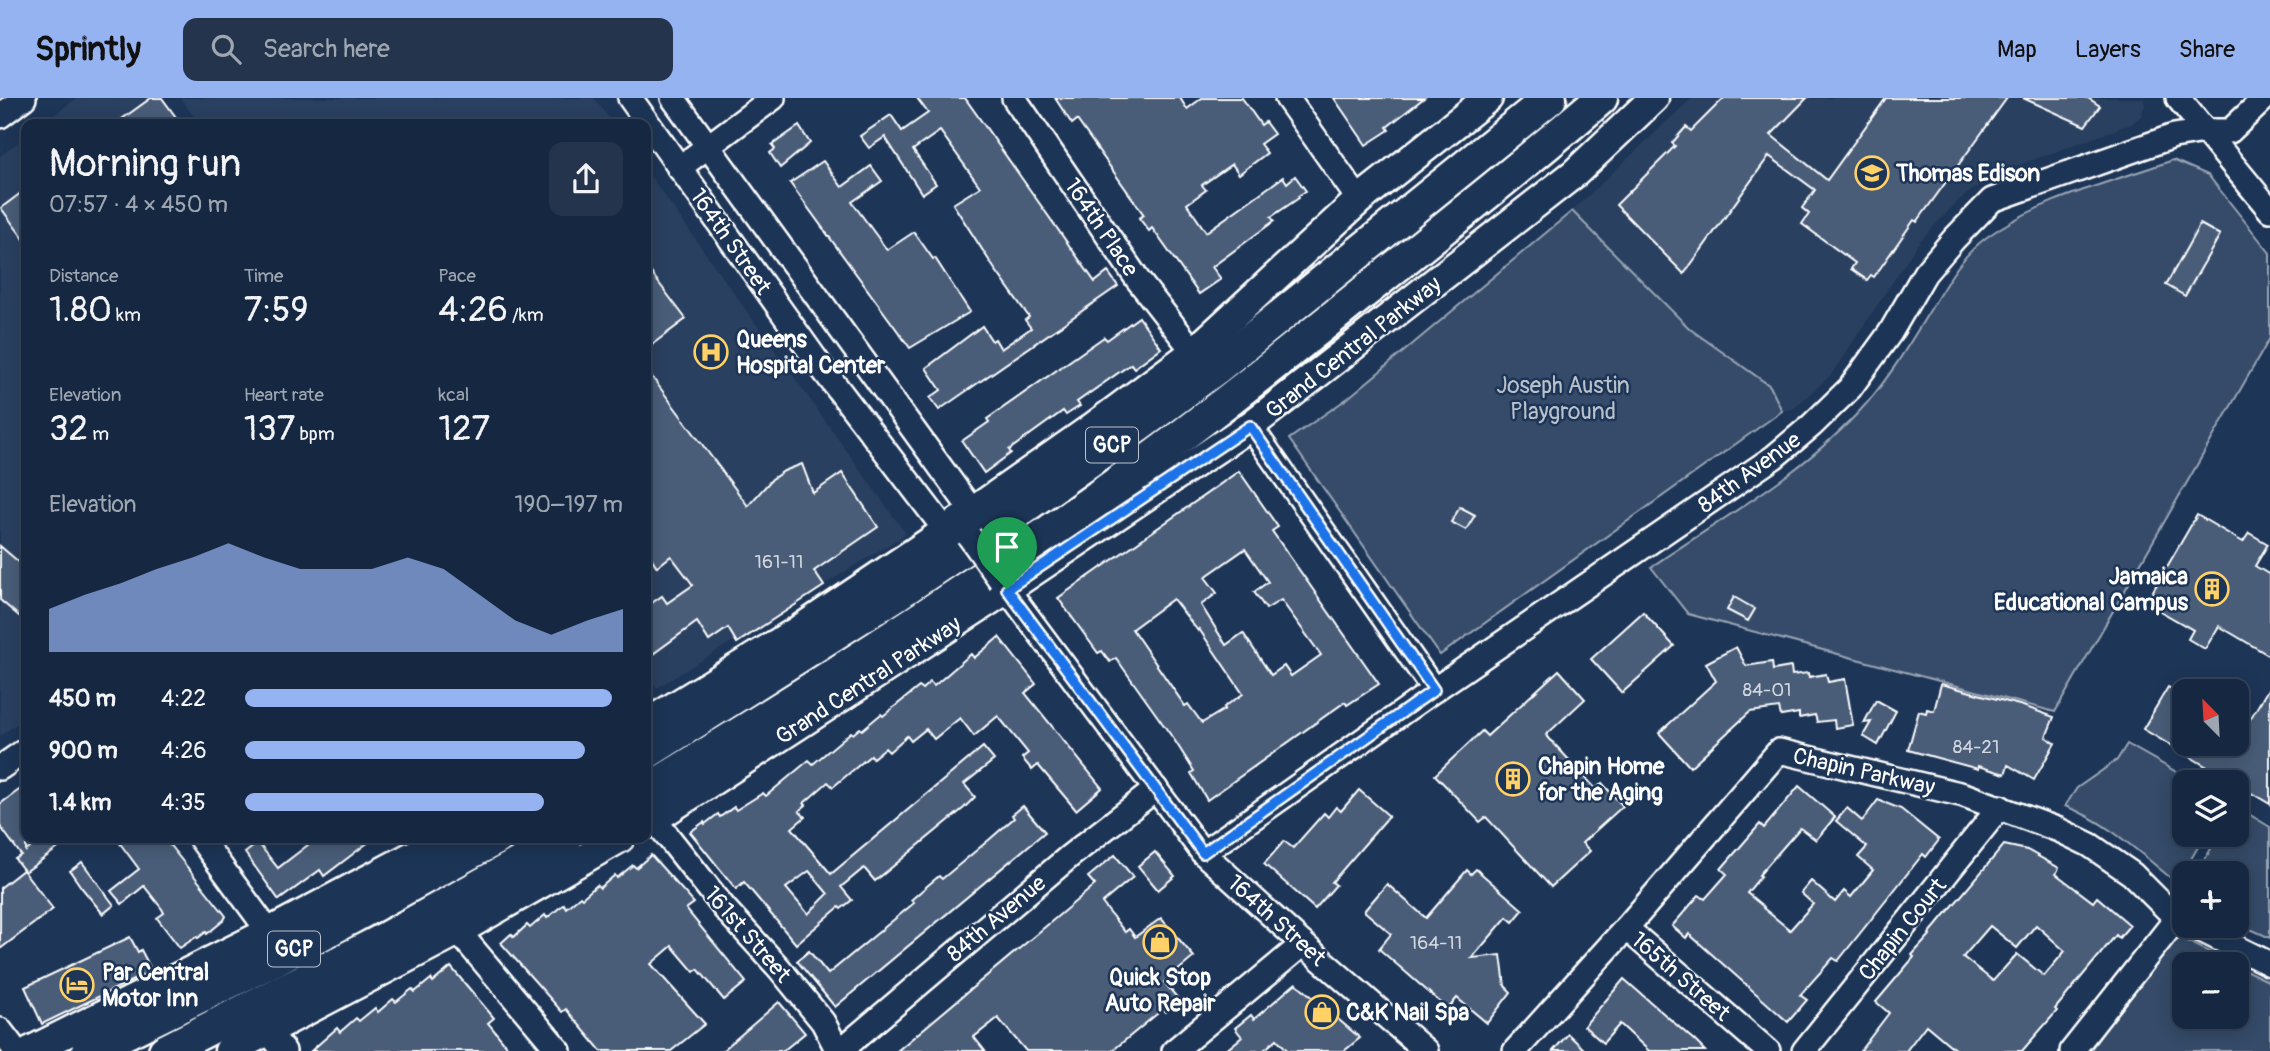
<!DOCTYPE html>
<meta charset="utf-8">
<style>
:root{--surface:#162841;--page:#23344c;--text:#f1f3f6;--muted:#9ea6b1;--line:#35445a;--accent:#95b2f1}
body{margin:0;font-family:Pangolin,sans-serif;background:var(--page);color:var(--text);height:100vh;display:flex;flex-direction:column;font-size:26px;white-space:nowrap}
*{box-sizing:border-box;margin:0}
p{font-size:23px;color:var(--muted)}
.icon{flex:none;width:38px;height:38px;fill:none;stroke:currentColor;stroke-width:2;stroke-linecap:round;stroke-linejoin:round}
.map{position:relative;flex:1;overflow:hidden}
.sheet{position:absolute;left:21px;top:21px;width:630px;height:724px;display:flex;flex-direction:column;background:var(--surface);border-radius:14px;box-shadow:0 4px 18px #0003,0 0 0 2px var(--line)}
.sheet>*{flex:none}
.needle{width:46px;rotate:336deg}
.buttons{position:absolute;left:2172px;top:581px;display:grid;gap:14px}
.buttons a{display:grid;place-items:center;width:77px;height:77px;border-radius:14px;background:var(--surface);box-shadow:0 4px 18px #0003,0 0 0 2px var(--line);font-size:35px}
.pin{position:absolute;display:grid;place-items:center;width:60px;height:60px;color:#fff;margin:-72px -30px;border-radius:50% 50% 50% 0;rotate:-45deg;box-shadow:0 0 7px #0007}
.pin .icon{rotate:45deg}
.round{display:grid;place-items:center;flex:none;width:74px;height:74px;border-radius:14px;background:var(--page)}
.head{display:flex;align-items:center;justify-content:space-between;height:119px;padding:0 28px}
h1{font-size:38px;font-weight:600;line-height:52px}
.metrics{display:grid;grid-template-columns:repeat(3,1fr);gap:10px;height:119px;padding:7px 28px}
.metrics div{display:grid;align-content:center}
.metrics b{font-size:35px;font-weight:600}
.metrics small{font-size:19px;font-weight:400}
.metrics p{font-size:19px}
.chart{height:196px;padding:14px 28px}
.chart p{display:flex;justify-content:space-between}
.chart svg{width:100%;height:126px;margin-top:7px;fill:var(--accent);opacity:.7}
ul{padding:0 28px;list-style:none;font-size:23px}
li{display:grid;grid-template-columns:112px 84px 1fr;align-items:center;height:52px}
li i{height:18px;border-radius:9px;background:var(--accent)}
header{display:flex;align-items:center;gap:42px;box-sizing:border-box;height:98px;padding:0 35px;background:var(--accent);color:#111}
header strong{font-size:33px}
nav{display:flex;gap:38px;margin-inline-start:auto;font-size:24px}
.search{width:490px;height:63px;background:var(--page);display:flex;align-items:center;gap:18px;box-sizing:border-box;padding:0 24px;border-radius:14px;color:var(--muted);font-size:26px}
.map>svg:first-child{display:block}
.built{fill:#2a4161}
.green{fill:#364b69;stroke:#9aa5b4;stroke-width:2}
.building{fill:#4a5d79;stroke:#fff;stroke-width:2;fill-rule:evenodd}
.lines{fill:none;stroke-linecap:round;stroke-linejoin:round}
.minor-casing{stroke:#fff;stroke-width:28}
.major-casing{stroke:#fff;stroke-width:33}
.highway-casing{stroke:#fff;stroke-width:37}
.minor{stroke:#1d3557;stroke-width:23}
.major{stroke:#1d3557;stroke-width:28}
.highway{stroke:#1d3557;stroke-width:32}
.minor-bridge-casing{stroke:#fff;stroke-width:28;stroke-linecap:butt}
.minor-bridge{stroke:#1d3557;stroke-width:23}
.route-casing{stroke:#fff;stroke-width:14}
.route{stroke:#1a73e8;stroke-width:9}
.labels{text-anchor:middle;stroke-width:5;stroke-linejoin:round;paint-order:stroke}
.number-label{font-size:19px;fill:#d2d6de}
.shield{fill:#1d3557;stroke:#bbc2cd;stroke-width:2}
.shield-label{font-size:21px;font-weight:bold;fill:#fff}
.poi-label{font-size:23px;font-weight:bold;fill:#fff;stroke:#1d3557;text-anchor:start}
.street-label{font-size:23px;fill:#fff;stroke:#1d3557}
.park-label{font-size:23px;fill:#b9c0ca;stroke:#1d3557}
</style>
<header>
<strong>Sprintly</strong>
<div class="search"><svg class="icon" aria-label="search" viewBox="0 0 24 24"><circle cx="10" cy="10" r="6"/><path d="M15 15l6 6"/></svg>Search here</div>
<nav><a>Map</a><a>Layers</a><a>Share</a></nav>
</header>
<div class="map">
<svg width="2270" height="953" viewBox="0 0 2270 953">
<rect width="100%" height="100%" fill="#1d3557"/>
<filter id="ink" filterUnits="userSpaceOnUse"><feTurbulence type="fractalNoise" baseFrequency=".0143" numOctaves="2"/><feDisplacementMap in="SourceGraphic" scale="14" xChannelSelector="R" yChannelSelector="G"/><feConvolveMatrix kernelMatrix="1 2 1 2 8 2 1 2 1" color-interpolation-filters="sRGB"/></filter>
<g filter="url(#ink)">
<!-- built -->
<g class="built">
<path d="M77,0H163L182,26H42Z"/>
<path d="M180,0H594L613,26H200Z"/>
<path d="M1692,0H2143L2145,7L2141,18L2131,26L2013,69L1984,84L1959,102L1919,144L1831,277L1793,311L1782,313L1770,288L1690,231L1572,113Z"/>
<path d="M26,38V619L0,638V58Z"/>
<path d="M646,72L906,436L657,590L646,576Z"/>
</g>
<!-- green -->
<g class="green">
<path d="M2173,62L2208,77L2270,155V240L2055,614L1688,516L1651,469C1724,419 1807,373 1866,306C1892,276 1911,243 1932,209C1947,184 1962,157 1987,139C2039,101 2112,84 2173,62Z"/>
<path d="M1572,113L1690,231L1770,288L1782,313L1440,557L1289,341L1348,300Z"/>
<path d="M2127,646L2194,684H2184V737H2205L2177,785C2142,757 2108,724 2065,708L2077,690L2117,662Z"/>
<path d="M2237,709L2270,729V840L2237,825L2236,775H2197L2219,737H2236Z"/>
<path d="M2181,840L2234,866H2184V919H2236L2237,868L2270,884V953H2090L2167,844Z"/>
</g>
<!-- building -->
<g class="building">
<path d="M151,0H162L181,26H115Z"/>
<path d="M917,0H965L1095,184L1108,174L1118,188L939,312L930,300L941,292L926,270L982,228L992,243L995,241L1001,251L1031,230L1025,222L1029,219L994,170L953,106L980,89L940,33L913,52L936,86L922,96L885,39L869,50L860,38L891,17L902,33L928,15Z"/>
<path d="M1055,0H1180L1187,11L1202,0H1242L1261,27L1265,24L1274,36L1260,46L1267,55L1239,76L1232,66L1202,87L1206,92L1187,106L1206,134L1283,79L1287,85L1295,78L1306,93L1298,98L1299,100L1271,119L1274,123L1212,169L1221,181L1199,196L1152,130L1149,133L1139,120L1144,117L1077,22L1072,26Z"/>
<path d="M1334,0H1424L1387,29L1389,32L1366,47Z"/>
<path d="M1724,0H1807L1771,37L1827,82L1886,0H2007L1917,124L1914,122L1874,179L1871,177L1867,182L1851,171L1855,165L1802,126L1809,116L1802,110L1815,92L1769,58L1684,176L1616,107L1675,48L1672,45L1686,29L1691,33Z"/>
<path d="M2023,0H2088L2100,8L2085,28Z"/>
<path d="M799,28L810,45L780,70L770,55L775,51L772,47Z"/>
<path d="M823,63L842,89L871,68L882,83L852,104L887,152L914,134L933,161L935,160L970,214L910,250L790,85Z"/>
<path d="M26,91V144L1,110Z"/>
<path d="M2200,126L2220,137L2185,198L2166,187Z"/>
<path d="M646,168L686,221L646,251Z"/>
<path d="M1139,219L1161,250L1134,270L1131,266L1077,304L1080,308L1066,317L1063,313L1009,352L1011,355L984,375L962,343L989,324L987,321L1104,239L1107,242Z"/>
<path d="M646,271L748,408L772,381L784,373L802,366L813,395L842,375L878,429L814,473L824,488L737,545L728,530L709,543L697,524L646,561V509L662,498L667,505L693,487L671,458L657,469L652,461L646,465Z"/>
<path d="M1239,373L1278,429L1272,433L1379,586L1347,607L1345,604L1207,702L1191,675L1194,673L1175,643L1116,560L1110,564L1102,553L1098,555L1058,500ZM1245,451L1268,484L1254,494L1266,511L1281,502L1321,557L1291,578L1284,568L1271,577L1243,535L1226,547L1201,507L1217,495L1205,479ZM1173,501L1198,533L1199,531L1243,596L1224,609L1225,611L1202,625L1188,606L1185,608L1132,531Z"/>
<path d="M1460,409L1475,417L1466,432L1451,424Z"/>
<path d="M2197,417L2243,444L2249,435L2268,446L2255,468L2270,477V558L2219,528L2205,551L2188,541L2193,532L2146,505Z"/>
<path d="M0,448L26,470V513L19,518L0,502Z"/>
<path d="M1734,499L1755,511L1748,523L1727,512Z"/>
<path d="M1643,514L1674,548L1622,595L1591,561Z"/>
<path d="M999,539L1036,586L1025,595L1102,690L1076,712L1038,667L1032,672L1022,660L1028,655L998,618L974,638L960,620L934,641L926,631L911,643L907,638L889,654L885,650L873,660L871,657L833,689L828,684L804,705L806,707L799,713L805,719L792,730L831,776L983,649L994,662L964,686L975,699L964,710L875,783L864,770L841,789L852,802L841,811L839,809L796,846L744,784L736,791L690,734L704,724L705,726L718,716L720,719L734,709L736,712L763,695L766,698L809,662L813,666L851,634L853,636L860,630L862,632L881,616L883,618L919,589L922,591L930,584L934,588L971,556L974,560ZM809,773L828,796L808,816L786,790Z"/>
<path d="M1736,549L1746,568L1772,564L1773,572L1791,569L1792,577L1808,575L1809,579L1826,576L1828,584L1845,581L1853,627L1835,630L1834,622L1817,624L1815,617L1799,620V615L1781,618L1779,610L1750,614L1690,669L1659,635L1716,583L1706,565Z"/>
<path d="M1559,572L1585,601L1546,637L1596,691L1602,685L1623,708L1582,745L1590,753L1551,789L1486,719L1480,724L1435,677L1482,633L1487,638Z"/>
<path d="M1941,586L2023,608L2054,619L2046,639L2055,645L2034,682L2008,667L2005,676L1978,668V671L1908,652L1919,613L1926,615L1927,611L1934,613Z"/>
<path d="M2270,588V706L2143,631L2168,589L2184,598V646H2236V629L2243,633Z"/>
<path d="M1876,602L1896,613L1878,647L1863,638L1871,624L1864,625Z"/>
<path d="M26,687V753L44,740H72L25,774L15,761L21,757L0,728V706Z"/>
<path d="M1799,688L1835,719L1816,742L1800,730L1759,777L1761,778L1747,795L1764,809L1763,810L1790,832L1813,806L1801,795L1811,783L1835,804L1844,793L1851,799L1873,772L1858,759L1867,749L1836,723L1847,710L1862,723L1878,702L1901,711L1939,742L1926,759L1923,756L1838,863L1833,860L1800,897L1807,902L1788,924L1689,836L1686,840L1672,828L1699,797L1705,801L1727,776L1721,771L1760,726L1764,730Z"/>
<path d="M1359,692L1389,718L1332,784L1336,787L1315,811L1264,766L1284,743L1293,750L1324,715L1328,719L1336,709L1341,713Z"/>
<path d="M1023,708L1045,734L835,909L797,863L809,853L828,876L914,805L911,802L927,788L939,778L942,781L990,741L1014,720L1012,717Z"/>
<path d="M116,740H164L226,818L224,822L207,836L206,834L198,840L196,839L180,850L157,820L164,815L162,811L144,788L122,806L111,793L139,771Z"/>
<path d="M317,740H374L324,778L320,772L279,802L245,755L258,745L278,770Z"/>
<path d="M2004,747L2027,752L2059,770L2056,776L2093,804L2097,799L2130,827L2119,840L2116,837L2055,911L2057,913L2022,953H1957L1926,927L1906,953H1860L1889,915L1876,904L1914,859L1912,857L1930,837L1929,836ZM2036,827L2065,853L2044,878L2017,856L1993,883L1963,859L1990,828L2017,850Z"/>
<path d="M1155,754L1175,778L1158,792L1138,768Z"/>
<path d="M651,757L694,805L686,811L746,884L724,902L698,871L694,874L672,848L651,866L705,926L671,953H601L566,911L562,914L501,845L511,836L514,839L527,827L530,830L545,817L547,820L564,806L566,810L580,798L582,800L597,787L600,790L615,777L617,780L633,767L636,770Z"/>
<path d="M1115,757L1133,779L1102,805L1125,834L1129,831L1135,839L1161,820L1194,859L1164,884L1180,903L1166,914L1163,911L1112,953H1026L998,920L974,939L985,953H897L1095,787L1088,779Z"/>
<path d="M82,764L114,807L103,816L81,789L70,773Z"/>
<path d="M1476,771L1523,812L1513,824L1507,819L1472,860L1501,857L1505,888L1511,894L1487,925L1457,900L1448,911L1379,851L1391,836L1364,813L1387,786L1426,820L1467,772L1471,776Z"/>
<path d="M23,772L53,811L0,851V790Z"/>
<path d="M130,839L138,854L141,852L152,873L42,926L25,889Z"/>
<path d="M451,869L494,920L488,925L511,953H311L337,930L340,934L356,920L359,923L375,910L378,914L393,901L396,904L412,891L415,894L431,881L433,884Z"/>
<path d="M1624,881L1695,943L1705,953H1649L1620,926L1603,945L1584,928Z"/>
<path d="M1296,885L1360,940L1344,953H1288L1277,941L1263,953H1225L1242,939L1235,930L1251,917L1254,921Z"/>
<path d="M779,904L805,935L783,953H722Z"/>
<path d="M1568,936L1586,953H1553Z"/>
</g>
<g class="lines">
<defs>
<g id="minor">
<path d="M630,0L822,270L946,433L969,438L973,414L673,0"/>
<path d="M1014,0L1138,182L1194,254"/>
<path d="M1287,0L1359,102"/>
<path d="M2178,0L2270,112"/>
<path d="M0,18L24,0"/>
<path d="M679,70L773,0"/>
<path d="M1250,328L1434,592"/>
<path d="M1001,483L1203,755L1303,846L1426,953"/>
<path d="M0,670L26,652"/>
<path d="M654,721L725,811L779,870L823,924L838,953"/>
<path d="M200,740L269,834"/>
<path d="M1203,755L1434,592L1774,359L1812,327L1850,290L1890,235L1925,175L1954,141L1992,102L2174,38L2205,33H2230L2265,0"/>
<path d="M2193,828L2270,866"/>
<path d="M1626,830L1768,953"/>
<path d="M458,833L559,953"/>
<path d="M0,932L16,953"/>
<path d="M268,933L284,953"/>
<path d="M840,953L1070,758L1156,691"/>
<path d="M1174,953L1303,846"/>
<path d="M1515,953L1626,830L1779,653L1964,697L2059,732L2090,747L2132,776L2168,812L2184,823"/>
<path d="M1804,953L2000,709"/>
<path d="M2072,953L2177,820"/>
</g>
<g id="major">
<path d="M646,626L794,535L928,445L1089,332L1194,254L1359,102L1488,0"/>
<path d="M646,726L1007,491L1250,328L1575,75L1654,0"/>
<path d="M30,953L269,834L446,740"/>
<path d="M229,953L458,833L620,740"/>
</g>
<g id="highway">
<path d="M646,655L894,498L986,436L1141,326L1215,271L1550,0"/>
<path d="M646,693C842,574 1036,450 1218,310C1279,263 1339,214 1399,166C1467,111 1535,58 1601,0"/>
<path d="M88,953L270,864L497,740"/>
<path d="M165,953L379,844L565,740"/>
</g>
</defs>
<!-- minor casing -->
<use href="#minor" class="minor-casing"/>
<!-- major casing -->
<use href="#major" class="major-casing"/>
<!-- highway casing -->
<use href="#highway" class="highway-casing"/>
<!-- minor -->
<use href="#minor" class="minor"/>
<!-- major -->
<use href="#major" class="major"/>
<!-- highway -->
<use href="#highway" class="highway"/>
<defs>
<path id="minor-bridge" d="M969,438L1001,483"/>
</defs>
<!-- minor-bridge casing -->
<use href="#minor-bridge" class="minor-bridge-casing"/>
<!-- minor-bridge -->
<use href="#minor-bridge" class="minor-bridge"/>
</g>
</g>
<g class="lines" filter="url(#ink)">
<defs>
<path id="route" d="M1250,328L1434,592L1203,755L1007,491Z"/>
</defs>
<!-- route casing -->
<use href="#route" class="route-casing"/>
<!-- route -->
<use href="#route" class="route"/>
</g>
<!-- icons -->
<defs>
<symbol id="school-ring" viewBox="-11 -11 22 22"><circle r="9.5" fill="#1d3557" stroke="#ffd166" stroke-width="1.5"/><path d="M0-5L7-2L0 1L-7-2ZM-4 1L0 2.5L4 1V4Q0 6-4 4Z" fill="#ffd166"/></symbol>
<symbol id="hospital-ring" viewBox="-11 -11 22 22"><circle r="9.5" fill="#1d3557" stroke="#ffd166" stroke-width="1.5"/><path d="M-5-5h3v3.5h4V-5h3V5h-3V1.5h-4V5h-3Z" fill="#ffd166"/></symbol>
<symbol id="building-ring" viewBox="-11 -11 22 22"><circle r="9.5" fill="#1d3557" stroke="#ffd166" stroke-width="1.5"/><path d="M-4-6H4V6H1V3H-1V6H-4ZM-2.5-4.3h1.7v1.8h-1.7ZM.8-4.3h1.7v1.8H.8ZM-2.5-1h1.7V.8h-1.7ZM.8-1h1.7V.8H.8Z" fill="#ffd166"/></symbol>
<symbol id="shop-ring" viewBox="-11 -11 22 22"><circle r="9.5" fill="#1d3557" stroke="#ffd166" stroke-width="1.5"/><path d="M-5-2.5h2.3a2.7 3.5 0 0 1 5.4 0H5L5.5 6h-11ZM-1.5-2.5h3a1.5 2.3 0 0 0-3 0Z" fill="#ffd166"/></symbol>
<symbol id="hotel-ring" viewBox="-11 -11 22 22"><circle r="9.5" fill="#1d3557" stroke="#ffd166" stroke-width="1.5"/><path d="M-6-4.5h1.5V1H6V5H4.5V3h-9V5H-6ZM-4 0a1.8 1.8 0 1 1 3.6 0ZM.5 0V-2.5h3Q6-2.5 6 0Z" fill="#ffd166"/></symbol>
</defs>
<g fill-rule="evenodd">
<use href="#school-ring" x="1853" y="56" width="38" height="38"/>
<use href="#hospital-ring" x="692" y="235" width="38" height="38"/>
<use href="#building-ring" x="2193" y="472" width="38" height="38"/>
<use href="#building-ring" x="1494" y="662" width="38" height="38"/>
<use href="#shop-ring" x="1141" y="825" width="38" height="38"/>
<use href="#hotel-ring" x="58" y="868" width="38" height="38"/>
<use href="#shop-ring" x="1303" y="895" width="38" height="38"/>
</g>
<g class="labels">
<!-- number labels -->
<g class="number-label">
<text x="779" y="470">161-11</text>
<text x="1767" y="598">84-01</text>
<text x="1976" y="655">84-21</text>
<text x="1436" y="851">164-11</text>
</g>
<!-- shield labels -->
<g class="shield">
<rect x="1086" y="329.5" width="52" height="35" rx="5"/>
<rect x="268" y="833.5" width="52" height="35" rx="5"/>
</g>
<g class="shield-label">
<text x="1112" y="354">GCP</text>
<text x="294" y="858">GCP</text>
</g>
<!-- poi labels -->
<g class="poi-label">
<text x="1896" y="83">Thomas Edison</text>
<text x="736" y="249">Queens<tspan x="736" dy="26">Hospital Center</tspan></text>
<text x="2188" y="486" text-anchor="end">Jamaica<tspan x="2188" dy="26">Educational Campus</tspan></text>
<text x="1538" y="676">Chapin Home<tspan x="1538" dy="26">for the Aging</tspan></text>
<text x="102" y="882">Par Central<tspan x="102" dy="26">Motor Inn</tspan></text>
<text x="1160" y="887" text-anchor="middle">Quick Stop<tspan x="1160" dy="26">Auto Repair</tspan></text>
<text x="1346" y="922">C&amp;K Nail Spa</text>
</g>
<!-- street labels -->
<g class="street-label">
<text transform="translate(1102 129) rotate(56)" y="8">164th Place</text>
<text transform="translate(731 143) rotate(55)" y="8">164th Street</text>
<text transform="translate(1353 249) rotate(-38)" y="8">Grand Central Parkway</text>
<text transform="translate(1749 374) rotate(-36)" y="8">84th Avenue</text>
<text transform="translate(868 582) rotate(-33)" y="8">Grand Central Parkway</text>
<text transform="translate(1864 673) rotate(13)" y="8">Chapin Parkway</text>
<text transform="translate(996 820) rotate(-40)" y="8">84th Avenue</text>
<text transform="translate(1277 822) rotate(42)" y="8">164th Street</text>
<text transform="translate(1902 831) rotate(-51)" y="8">Chapin Court</text>
<text transform="translate(748 836) rotate(49)" y="8">161st Street</text>
<text transform="translate(1681 878) rotate(41)" y="8">165th Street</text>
</g>
<!-- park labels -->
<g class="park-label">
<text x="1563" y="295">Joseph Austin<tspan x="1563" dy="26">Playground</tspan></text>
</g>
</g>
</svg>
<div class="buttons">
<a><svg class="needle" viewBox="-14 -14 28 28"><path d="M0-13l5 13h-10z" fill="#e53935"/><path d="M0 13l5-13h-10z" fill="#9ea6b1"/></svg></a>
<a><svg class="icon" aria-label="layers" viewBox="0 0 24 24"><path d="M12 4l9 5-9 5-9-5zM3 14l9 5 9-5"/></svg></a>
<a>+</a>
<a>−</a>
</div>
<div class="pin" style="left:1007px;top:491px;background:#1e9e55"><svg class="icon" aria-label="arrive" viewBox="0 0 24 24"><path d="M6 21V4h12l-3 4 3 4H6"/></svg></div>
<section class="sheet">
<div class="head"><div><h1>Morning run</h1><p>07:57 · 4 × 450 m</p></div><a class="round"><svg class="icon" aria-label="share" viewBox="0 0 24 24"><path d="M12 15V3M7 8l5-5 5 5M5 13v7h14v-7"/></svg></a></div>
<div class="metrics">
<div><p>Distance</p><b>1.80<small> km</small></b></div>
<div><p>Time</p><b>7:59</b></div>
<div><p>Pace</p><b>4:26<small> /km</small></b></div>
</div>
<div class="metrics">
<div><p>Elevation</p><b>32<small> m</small></b></div>
<div><p>Heart rate</p><b>137<small> bpm</small></b></div>
<div><p>kcal</p><b>127</b></div>
</div>
<div class="chart"><p><span>Elevation</span>190–197 m</p>
<svg viewBox="0 0 160 44" preserveAspectRatio="none"><path d="M0 44V29L10 24L20 20L30 15L40 11L50 6L60 11L70 15L80 15L90 15L100 11L110 15L120 24L130 33L140 38L150 33L160 29V44z"/></svg>
</div>
<ul>
<li><b>450 m</b>4:22<i style="width:97%"></i></li>
<li><b>900 m</b>4:26<i style="width:90%"></i></li>
<li><b>1.4 km</b>4:35<i style="width:79%"></i></li>
</ul>
</section>
</div>
